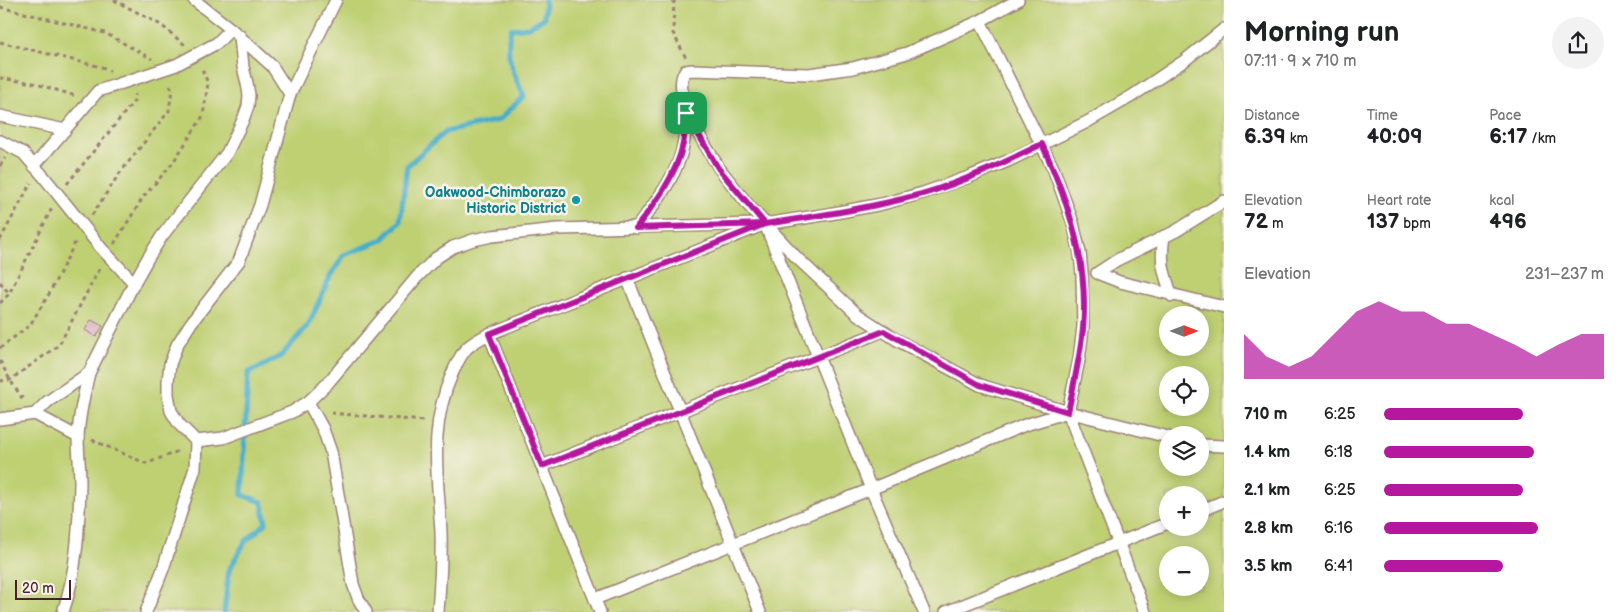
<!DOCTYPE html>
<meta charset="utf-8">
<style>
:root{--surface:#fff;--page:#f2f2f2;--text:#202124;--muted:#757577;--accent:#b5179e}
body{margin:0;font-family:"Balsamiq Sans",sans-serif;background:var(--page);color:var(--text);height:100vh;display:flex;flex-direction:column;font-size:19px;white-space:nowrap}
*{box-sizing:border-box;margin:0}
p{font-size:16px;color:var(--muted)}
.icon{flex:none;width:28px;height:28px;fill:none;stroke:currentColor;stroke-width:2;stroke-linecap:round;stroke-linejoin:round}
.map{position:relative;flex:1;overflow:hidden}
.panel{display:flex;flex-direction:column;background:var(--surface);width:400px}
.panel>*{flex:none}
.needle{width:32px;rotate:90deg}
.buttons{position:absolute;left:1159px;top:306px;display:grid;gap:10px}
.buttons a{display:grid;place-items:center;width:50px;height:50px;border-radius:50%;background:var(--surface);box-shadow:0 2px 12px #0003;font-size:25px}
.scale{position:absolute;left:15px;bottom:12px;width:56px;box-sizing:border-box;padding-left:5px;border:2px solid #4a1f2b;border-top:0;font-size:14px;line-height:18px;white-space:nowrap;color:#4a1f2b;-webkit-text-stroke:4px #f7f3e8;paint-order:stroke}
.pin{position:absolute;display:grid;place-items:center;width:42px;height:42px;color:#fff;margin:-21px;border-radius:10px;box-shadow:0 2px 8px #0006}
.round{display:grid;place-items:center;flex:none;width:52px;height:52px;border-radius:26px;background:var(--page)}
.head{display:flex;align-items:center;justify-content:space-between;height:85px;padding:0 20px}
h1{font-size:28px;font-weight:700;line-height:38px}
.metrics{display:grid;grid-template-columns:repeat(3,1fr);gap:8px;height:85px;padding:5px 20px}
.metrics div{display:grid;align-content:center}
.metrics b{font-size:21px;font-weight:700}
.metrics small{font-size:14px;font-weight:400}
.metrics p{font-size:14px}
.chart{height:140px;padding:10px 20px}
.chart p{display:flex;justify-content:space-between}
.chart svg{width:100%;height:90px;margin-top:5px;fill:var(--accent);opacity:.7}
ul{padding:0 20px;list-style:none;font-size:16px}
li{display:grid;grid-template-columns:80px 60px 1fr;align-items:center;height:38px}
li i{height:12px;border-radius:6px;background:var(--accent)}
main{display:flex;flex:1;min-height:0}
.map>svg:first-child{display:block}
.green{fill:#bfd073;stroke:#84784f;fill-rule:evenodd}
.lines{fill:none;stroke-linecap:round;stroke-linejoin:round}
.stream{stroke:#47aec7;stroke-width:5.5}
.building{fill:#d5a1c0}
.service-casing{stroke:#9a8076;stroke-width:14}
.path{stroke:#9a8076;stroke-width:3;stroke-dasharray:4 4;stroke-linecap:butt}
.service{stroke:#fff;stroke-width:11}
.route-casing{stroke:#fff;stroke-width:10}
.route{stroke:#b5179e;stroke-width:6}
.culture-dot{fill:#0f9aa8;stroke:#f7f3e8;stroke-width:2}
.labels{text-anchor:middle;stroke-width:5;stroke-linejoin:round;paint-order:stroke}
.culture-label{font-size:14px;font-weight:bold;fill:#0d838f;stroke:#f7f3e8;text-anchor:end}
</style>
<main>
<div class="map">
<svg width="1224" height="612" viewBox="0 0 1224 612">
<rect width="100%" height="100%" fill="#f7f3e8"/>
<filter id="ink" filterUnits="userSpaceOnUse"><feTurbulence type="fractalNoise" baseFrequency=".02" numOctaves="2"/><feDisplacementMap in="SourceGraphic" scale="10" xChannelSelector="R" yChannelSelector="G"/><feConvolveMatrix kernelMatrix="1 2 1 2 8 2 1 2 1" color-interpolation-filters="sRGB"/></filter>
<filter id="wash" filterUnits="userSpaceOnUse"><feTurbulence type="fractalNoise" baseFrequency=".0096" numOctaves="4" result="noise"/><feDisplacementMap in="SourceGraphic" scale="20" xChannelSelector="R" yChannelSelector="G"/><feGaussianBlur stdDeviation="1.12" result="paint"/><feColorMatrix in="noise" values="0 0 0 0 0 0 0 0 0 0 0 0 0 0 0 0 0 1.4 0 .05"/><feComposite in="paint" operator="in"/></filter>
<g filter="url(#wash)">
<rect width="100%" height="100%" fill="#ebe2c1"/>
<!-- green -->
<path class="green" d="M0,0H1224V612H0ZM1168,315H1200V348H1168ZM1168,375H1200V408H1168ZM1168,435H1200V468H1168ZM1168,495H1200V528H1168ZM1168,555H1200V588H1168Z"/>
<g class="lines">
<!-- stream -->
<path class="stream" d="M224,612L229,570L245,542L266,523L262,502L242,495L248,373L281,356L309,324L330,277L344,255L382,240L400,222L407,166L445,132L499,120L524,96C513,73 504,55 511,29L529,27L544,18L545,0"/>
</g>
<g id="blocks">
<!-- building -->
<path class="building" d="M91,320L103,326L96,337L85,330Z"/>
</g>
</g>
<g filter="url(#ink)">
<use href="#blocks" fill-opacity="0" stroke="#9a8076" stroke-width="1"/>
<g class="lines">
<defs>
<g id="service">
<path d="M194,0L231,29L272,66L290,94"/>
<path d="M336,0L290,94L260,205L239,261L191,323L177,345L170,364L168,381V395L171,411L179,424L196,441L223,438L234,434L292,412L308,402L327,384L417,277L436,258L453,247L473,240L492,236L557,229L765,224L829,214L882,204L923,193L969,177L1008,161L1087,122L1132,96L1184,61L1224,29"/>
<path d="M980,21L1054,170L1073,223L1080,253L1082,274L1083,327L1079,360L1068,412L1145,612"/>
<path d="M686,113L719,168L749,206L797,258L857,314L897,340L980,385L1068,412L1168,437"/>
<path d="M0,116L65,130"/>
<path d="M0,141L23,153L44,177L101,248L134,283L148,258L162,236L227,153L243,120L248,106L249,95L247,83L243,67L240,36"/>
<path d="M34,166L98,91L176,65L217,43L231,29"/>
<path d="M1224,201L1176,231L1117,260L1097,273L1120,282L1224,307"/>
<path d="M636,228C656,202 680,173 684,140C685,131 686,121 686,113C685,99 677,84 685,71L693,70L809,74L853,68L907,53L980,21L1018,0"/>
<path d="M1164,236C1160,262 1163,271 1172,296"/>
<path d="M627,278L760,612"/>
<path d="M489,334L600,612"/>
<path d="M308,402L323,429L331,452L353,584L358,598L366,612"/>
<path d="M35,414L78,437"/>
<path d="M0,419L35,414L47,402L89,373L134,283"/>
<path d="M1200,445L1224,446"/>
<path d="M542,466L883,331"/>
<path d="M1200,511L1224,501"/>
<path d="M595,599L871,489L1025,425L1068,412"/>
<path d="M63,612C77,571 79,526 80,483C80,468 78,452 78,437C79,415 84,394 89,373"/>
<path d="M146,612L163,569L195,468L196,441"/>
<path d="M438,612C440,585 442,559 441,532C438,475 428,429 452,374C456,365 460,355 467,348C473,342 481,338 489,334L765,224L871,489L924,612"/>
<path d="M946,612L1168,523"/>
</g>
</defs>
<!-- service casing -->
<use href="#service" class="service-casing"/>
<!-- path -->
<g class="path">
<path d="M114,0L161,25L185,45"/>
<path d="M674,0L673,33L686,58"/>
<path d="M0,7L105,33L152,59"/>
<path d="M0,42L105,68L110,71"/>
<path d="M0,78L33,83L76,96"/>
<path d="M0,166L5,158"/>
<path d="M67,184L135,100V94"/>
<path d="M92,215L119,174L169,111L172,89L168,83"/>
<path d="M0,240L31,183"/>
<path d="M114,244L144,196L172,164L203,116L208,83L201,67"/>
<path d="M0,282L9,293"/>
<path d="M0,303L9,294L52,208"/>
<path d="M0,348L30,325L49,294L77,239"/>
<path d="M0,361L10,380L24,401"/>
<path d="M0,381L10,380L59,345L100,268"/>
<path d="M331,413L424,421"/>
<path d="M92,440L145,463H148L181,450"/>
</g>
<!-- service -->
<use href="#service" class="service"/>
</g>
</g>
<g class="lines" filter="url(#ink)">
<defs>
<path id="route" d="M686,113C685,123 685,134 683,144C676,176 656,202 636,228L765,224L489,334L542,466L884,331L980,385L1068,412C1074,384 1080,357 1083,329C1089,263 1069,203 1042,144C1003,163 964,182 922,194C871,208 818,216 765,224L718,168L686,113"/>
</defs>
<!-- route casing -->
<use href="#route" class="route-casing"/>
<!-- route -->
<use href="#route" class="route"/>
</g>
<!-- markers -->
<circle class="culture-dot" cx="576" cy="200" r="5"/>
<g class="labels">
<!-- culture labels -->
<g class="culture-label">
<text x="566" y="197">Oakwood-Chimborazo<tspan x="566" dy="16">Historic District</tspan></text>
</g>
</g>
</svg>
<div class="buttons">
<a><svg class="needle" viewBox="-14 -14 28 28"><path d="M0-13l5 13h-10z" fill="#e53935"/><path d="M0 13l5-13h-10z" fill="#757577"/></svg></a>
<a><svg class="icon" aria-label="locate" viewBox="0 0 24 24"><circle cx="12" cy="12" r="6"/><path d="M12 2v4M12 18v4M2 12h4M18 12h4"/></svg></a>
<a><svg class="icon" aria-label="layers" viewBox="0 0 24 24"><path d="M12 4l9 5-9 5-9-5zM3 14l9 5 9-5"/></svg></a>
<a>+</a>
<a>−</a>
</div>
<div class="scale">20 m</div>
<div class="pin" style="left:686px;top:113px;background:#1e9e55"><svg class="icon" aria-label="arrive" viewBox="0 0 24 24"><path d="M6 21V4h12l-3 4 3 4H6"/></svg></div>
</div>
<section class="panel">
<div class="head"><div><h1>Morning run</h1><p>07:11 · 9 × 710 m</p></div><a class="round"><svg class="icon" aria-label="share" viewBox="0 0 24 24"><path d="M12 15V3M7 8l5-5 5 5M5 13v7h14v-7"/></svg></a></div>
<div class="metrics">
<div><p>Distance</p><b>6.39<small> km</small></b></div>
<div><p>Time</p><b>40:09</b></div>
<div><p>Pace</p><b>6:17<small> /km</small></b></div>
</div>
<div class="metrics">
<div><p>Elevation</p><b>72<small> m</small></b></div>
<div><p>Heart rate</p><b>137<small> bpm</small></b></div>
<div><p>kcal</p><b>496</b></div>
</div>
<div class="chart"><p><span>Elevation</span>231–237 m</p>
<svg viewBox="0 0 160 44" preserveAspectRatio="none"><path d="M0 44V22L10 33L20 38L30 33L40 22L50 11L60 6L70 11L80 11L90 17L100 17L110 22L120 27L130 33L140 27L150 22L160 22V44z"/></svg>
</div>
<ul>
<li><b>710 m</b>6:25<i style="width:63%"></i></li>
<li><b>1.4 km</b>6:18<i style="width:68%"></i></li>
<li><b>2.1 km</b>6:25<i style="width:63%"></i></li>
<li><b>2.8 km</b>6:16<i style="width:70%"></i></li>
<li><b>3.5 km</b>6:41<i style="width:54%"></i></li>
</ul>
</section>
</main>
